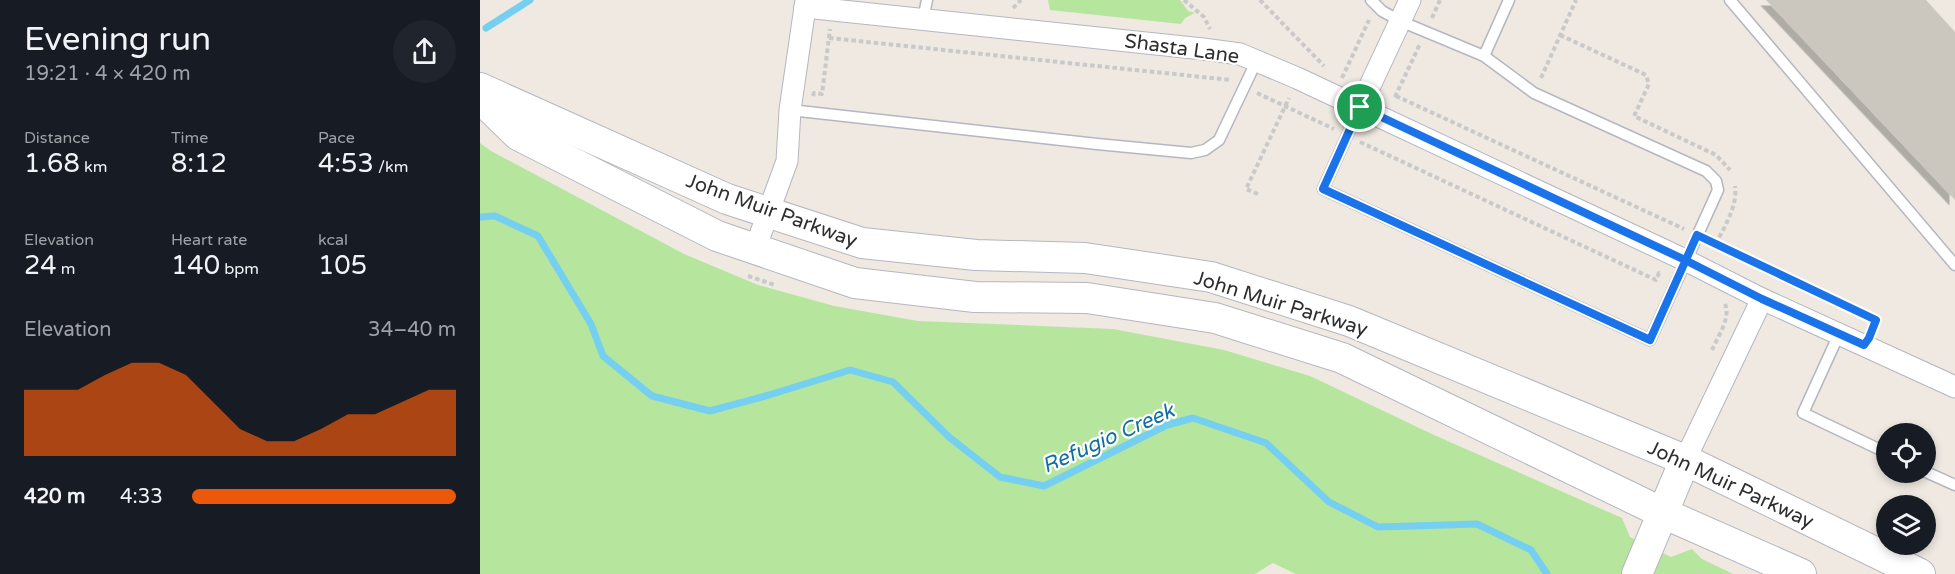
<!DOCTYPE html>
<meta charset="utf-8">
<style>
:root{--surface:#171b24;--page:#20242c;--text:#f1f3f6;--muted:#9ea1a6;--accent:#ea580c}
body{margin:0;font-family:"Varela Round",sans-serif;background:var(--page);color:var(--text);height:100vh;display:flex;flex-direction:column;font-size:22px;white-space:nowrap}
*{box-sizing:border-box;margin:0}
p{font-size:20px;color:var(--muted)}
.icon{flex:none;width:33px;height:33px;fill:none;stroke:currentColor;stroke-width:2;stroke-linecap:round;stroke-linejoin:round}
.map{position:relative;flex:1;overflow:hidden}
.panel{display:flex;flex-direction:column;background:var(--surface);width:480px}
.panel>*{flex:none}
.controls{position:absolute;left:1396px;top:423px;display:grid;gap:12px}
.controls a{display:grid;place-items:center;width:60px;height:60px;border-radius:50%;background:var(--surface);box-shadow:0 3px 9px #0003;font-size:30px}
.pin{position:absolute;display:grid;place-items:center;width:51px;height:51px;color:#fff;margin:-26px;border:3px solid #fff;border-radius:50%;box-shadow:0 2px 6px #0007}
.round{display:grid;place-items:center;flex:none;width:63px;height:63px;border-radius:32px;background:var(--page)}
.head{display:flex;align-items:center;justify-content:space-between;height:102px;padding:0 24px}
h1{font-size:33px;font-weight:600;line-height:45px}
.figures{display:grid;grid-template-columns:repeat(3,1fr);gap:9px;height:102px;padding:6px 24px}
.figures div{display:grid;align-content:center}
.figures b{font-size:26px;font-weight:600}
.figures small{font-size:16px;font-weight:400}
.figures p{font-size:16px}
.chart{height:168px;padding:12px 24px}
.chart p{display:flex;justify-content:space-between}
.chart svg{width:100%;height:108px;margin-top:6px;fill:var(--accent);opacity:.7}
ul{padding:0 24px;list-style:none;font-size:20px}
li{display:grid;grid-template-columns:96px 72px 1fr;align-items:center;height:45px}
li i{height:15px;border-radius:8px;background:var(--accent)}
main{display:flex;flex:1;min-height:0}
.map>svg:first-child{display:block}
.green{fill:#b6e59e}
.lines{fill:none;stroke-linecap:round;stroke-linejoin:round}
.stream{stroke:#75cff0;stroke-width:7}
.building{fill:#cbc7bf;filter:url(#shadow)}
.lane-casing{stroke:#b4b7c1;stroke-width:13}
.street-casing{stroke:#b4b7c1;stroke-width:23}
.secondary-casing{stroke:#b4b7c1;stroke-width:32}
.path{stroke:#c9c9c9;stroke-width:4;stroke-dasharray:4.5 3;stroke-linecap:butt}
.lane{stroke:#fff;stroke-width:10}
.street{stroke:#fff;stroke-width:21}
.secondary{stroke:#fff;stroke-width:30}
.route-casing{stroke:#fff;stroke-width:12}
.route{stroke:#1a73e8;stroke-width:8}
.labels{text-anchor:middle;stroke-width:4.5;stroke-linejoin:round;paint-order:stroke}
.street-label{font-size:20px;fill:#2e2e2e;stroke:#fff}
.water-label{font-size:21px;font-style:italic;fill:#0d6fa3;stroke:#fff}
</style>
<main>
<section class="panel">
<div class="head"><div><h1>Evening run</h1><p>19:21 · 4 × 420 m</p></div><a class="round"><svg class="icon" aria-label="share" viewBox="0 0 24 24"><path d="M12 15V3M7 8l5-5 5 5M5 13v7h14v-7"/></svg></a></div>
<div class="figures">
<div><p>Distance</p><b>1.68<small> km</small></b></div>
<div><p>Time</p><b>8:12</b></div>
<div><p>Pace</p><b>4:53<small> /km</small></b></div>
</div>
<div class="figures">
<div><p>Elevation</p><b>24<small> m</small></b></div>
<div><p>Heart rate</p><b>140<small> bpm</small></b></div>
<div><p>kcal</p><b>105</b></div>
</div>
<div class="chart"><p><span>Elevation</span>34–40 m</p>
<svg viewBox="0 0 160 44" preserveAspectRatio="none"><path d="M0 44V17L10 17L20 17L30 11L40 6L50 6L60 11L70 22L80 33L90 38L100 38L110 33L120 27L130 27L140 22L150 17L160 17V44z"/></svg>
</div>
<ul>
<li><b>420 m</b>4:33<i style="width:100%"></i></li>
</ul>
</section>
<div class="map">
<svg width="1475" height="574" viewBox="0 0 1475 574">
<defs>
<filter id="shadow"><feDropShadow dx="-5.5" dy="5.5" stdDeviation="0" flood-color="#0004"/></filter>
</defs>
<rect width="100%" height="100%" fill="#efe9e1"/>
<!-- green -->
<g class="green">
<path d="M568,0H700L708,11L715,13L705,18L701,24L570,10Z"/>
<path d="M0,143L11,151L204,254L278,285L354,306L438,321L633,329L744,350L830,376L954,435L1142,518L1150,537L1191,557L1212,549L1222,559L1253,574H816L793,563L775,574H0Z"/>
</g>
<g class="lines">
<!-- stream -->
<g class="stream">
<path d="M6,28L50,0"/>
<path d="M0,217L15,216L58,236L111,324L123,356L172,396L230,411L289,395L370,370L413,382L469,437L520,477L564,486L687,425L713,418L786,443L849,502L898,527L997,524L1051,550L1067,574"/>
</g>
</g>
<!-- building -->
<path class="building" d="M1286,0H1446L1475,32V200Z"/>
<g class="lines">
<defs>
<g id="lane">
<path d="M1250,0L1475,265"/>
<path d="M443,19L447,0"/>
<path d="M1004,56L1029,0"/>
<path d="M880,107L843,189L1170,340L1238,190L1236,181L1226,171L1054,93L1004,56L920,21L902,11L891,0"/>
<path d="M310,110L617,144L711,153L725,150L739,140L777,60"/>
<path d="M1359,334L1323,413L1407,453"/>
<path d="M1446,472L1475,485"/>
</g>
<g id="street">
<path d="M325,7L723,49L760,54L817,78L1205,260L1282,299L1475,387"/>
<path d="M880,107L930,0"/>
<path d="M275,249L307,161L310,110L326,0"/>
<path d="M1205,460L1282,299"/>
</g>
<g id="secondary">
<path d="M0,88L247,199L382,243L496,255L605,258L731,277L869,321L1205,460L1440,574"/>
<path d="M0,98L38,135L237,236L375,283L495,297L607,298L735,318L862,358L1183,513L1321,574"/>
<path d="M1157,574L1205,460"/>
</g>
</defs>
<!-- lane casing -->
<use href="#lane" class="lane-casing"/>
<!-- street casing -->
<use href="#street" class="street-casing"/>
<!-- secondary casing -->
<use href="#secondary" class="secondary-casing"/>
<!-- path -->
<g class="path">
<path d="M704,0L724,17L730,29"/>
<path d="M780,0L844,66"/>
<path d="M533,8L541,0"/>
<path d="M952,18L960,0"/>
<path d="M1080,35L1166,75L1169,84L1154,116L1236,155L1250,170"/>
<path d="M349,38L751,80"/>
<path d="M862,78L889,20"/>
<path d="M1061,78L1096,0"/>
<path d="M777,93L854,129"/>
<path d="M333,96L334,93L342,94L350,29"/>
<path d="M916,96L1204,229"/>
<path d="M915,97L940,44"/>
<path d="M880,142L1176,280L1179,273L1182,274"/>
<path d="M778,194L766,189L809,98"/>
<path d="M1229,241L1396,320L1393,328"/>
<path d="M1236,244C1244,227 1258,206 1255,186"/>
<path d="M268,276L295,285"/>
<path d="M1232,350C1238,336 1251,318 1245,304"/>
</g>
<!-- lane -->
<use href="#lane" class="lane"/>
<!-- street -->
<use href="#street" class="street"/>
<!-- secondary -->
<use href="#secondary" class="secondary"/>
</g>
<g class="lines">
<defs>
<path id="route" d="M880,107L1205,260L1282,299L1384,345L1389,338L1396,320L1217,235L1170,340L843,189L880,107"/>
</defs>
<!-- route casing -->
<use href="#route" class="route-casing"/>
<!-- route -->
<use href="#route" class="route"/>
</g>
<g class="labels">
<!-- street labels -->
<g class="street-label">
<text transform="translate(702 48) rotate(8)" y="7">Shasta Lane</text>
<text transform="translate(292 210) rotate(20)" y="7">John Muir Parkway</text>
<text transform="translate(801 303) rotate(17)" y="7">John Muir Parkway</text>
<text transform="translate(1251 484) rotate(25)" y="7">John Muir Parkway</text>
</g>
<!-- water labels -->
<g class="water-label">
<text transform="translate(628 438) rotate(-24)" y="7">Refugio Creek</text>
</g>
</g>
</svg>
<div class="controls">
<a><svg class="icon" aria-label="locate" viewBox="0 0 24 24"><circle cx="12" cy="12" r="6"/><path d="M12 2v4M12 18v4M2 12h4M18 12h4"/></svg></a>
<a><svg class="icon" aria-label="layers" viewBox="0 0 24 24"><path d="M12 4l9 5-9 5-9-5zM3 14l9 5 9-5"/></svg></a>
</div>
<div class="pin" style="left:880px;top:107px;background:#1e9e55"><svg class="icon" aria-label="arrive" viewBox="0 0 24 24"><path d="M6 21V4h12l-3 4 3 4H6"/></svg></div>
</div>
</main>
